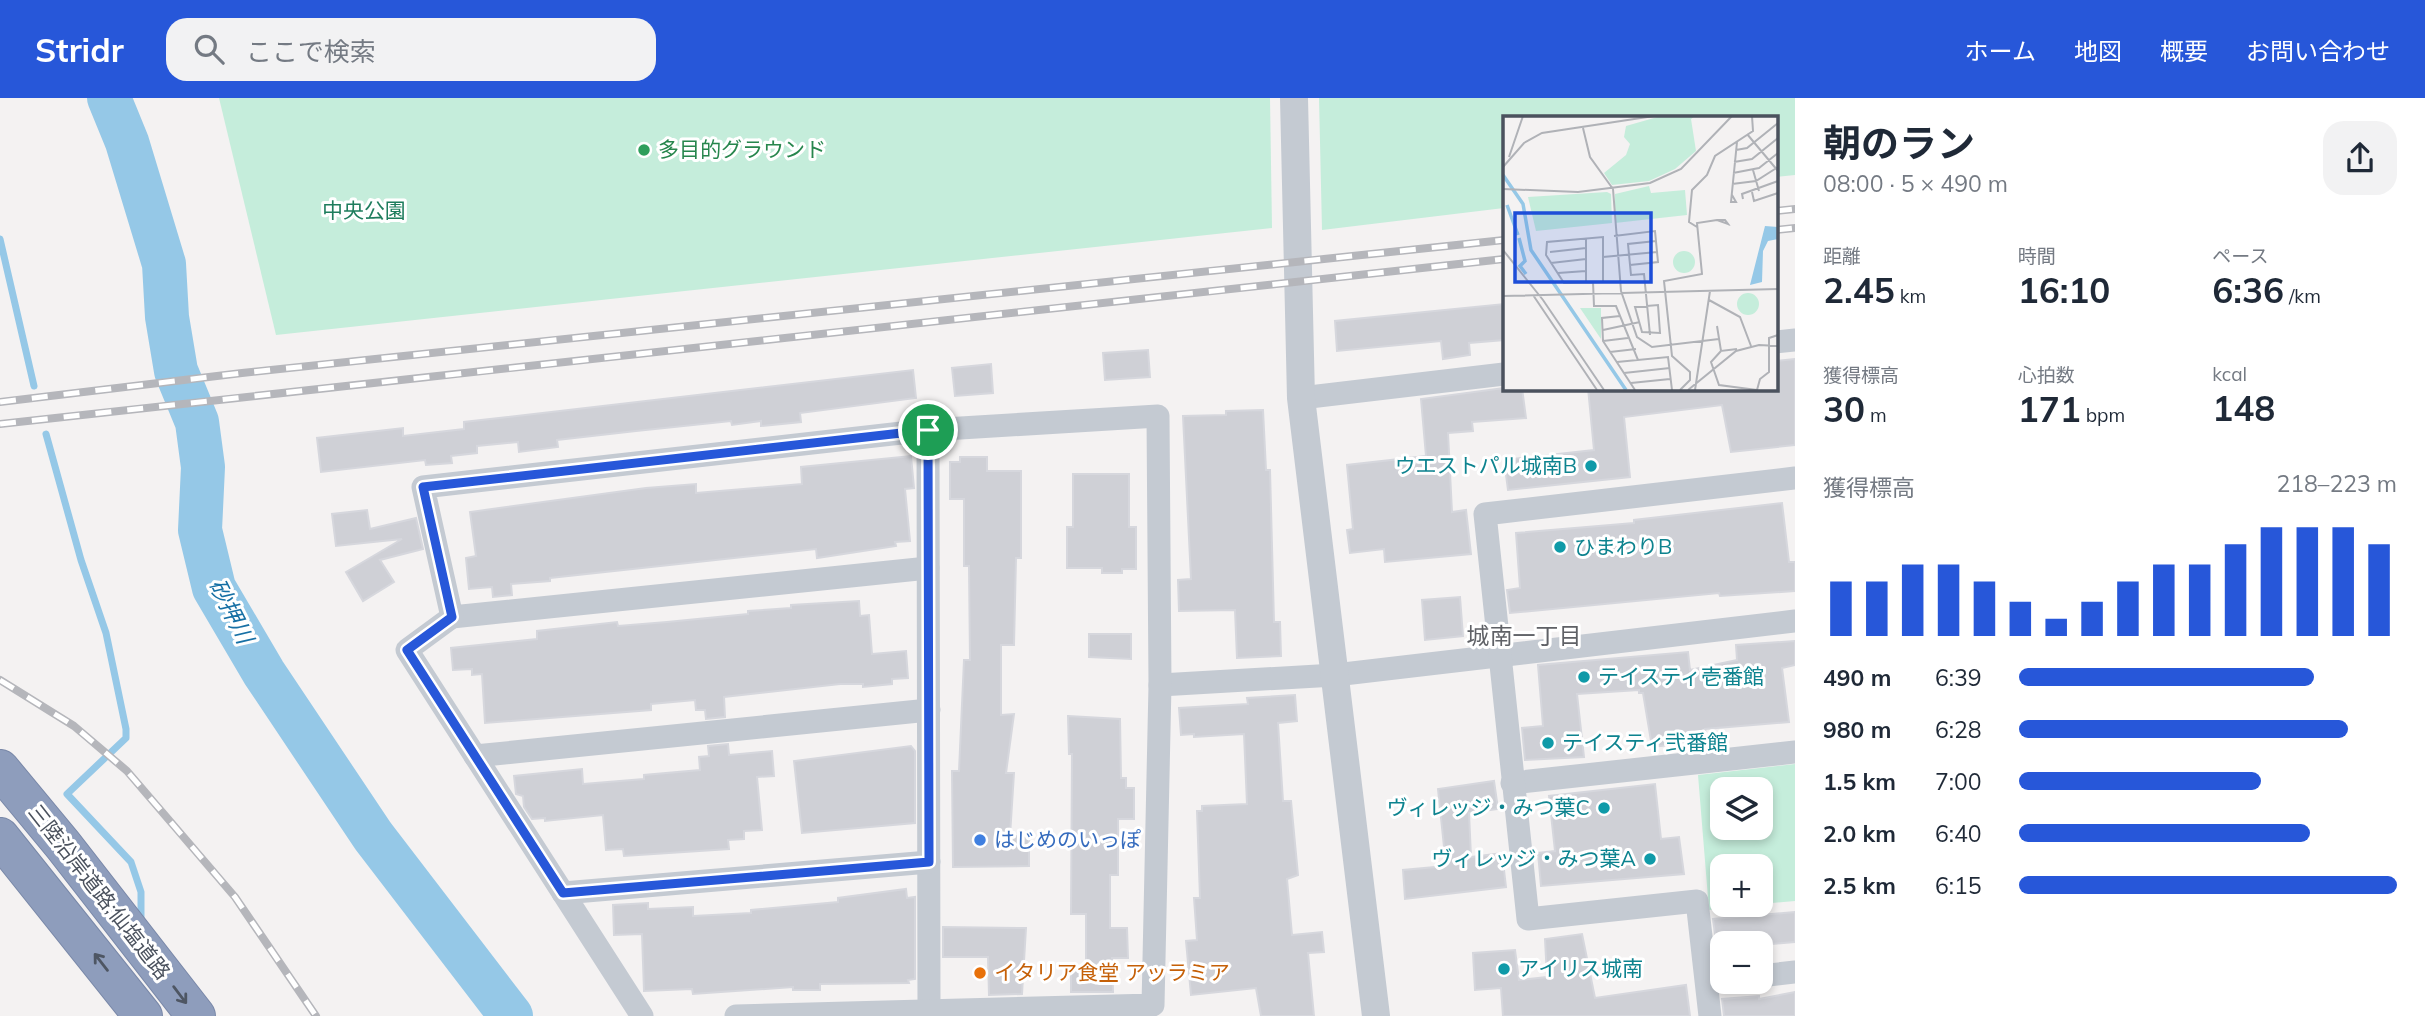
<!DOCTYPE html>
<html lang="ja">
<meta charset="utf-8">
<style>
:root{--surface:#fff;--page:#f2f2f3;--text:#1f2937;--muted:#747a83;--accent:#2757d9}
body{margin:0;font-family:Mulish,"Noto Sans JP",sans-serif;background:var(--page);color:var(--text);height:100vh;display:flex;flex-direction:column;font-size:26px;white-space:nowrap}
*{box-sizing:border-box;margin:0}
p{font-size:23px;color:var(--muted)}
.icon{flex:none;width:38px;height:38px;fill:none;stroke:currentColor;stroke-width:2;stroke-linecap:round;stroke-linejoin:round}
.map{position:relative;flex:1;overflow:hidden}
.details{display:flex;flex-direction:column;background:var(--surface);width:630px}
.details>*{flex:none}
.fabs{position:absolute;left:1710px;top:679px;display:grid;gap:14px}
.fabs a{display:grid;place-items:center;width:63px;height:63px;border-radius:14px;background:var(--surface);box-shadow:0 4px 10px #0003;font-size:35px}
.pin{position:absolute;display:grid;place-items:center;width:60px;height:60px;color:#fff;margin:-30px;border:4px solid #fff;border-radius:50%;box-shadow:0 2px 7px #0007}
.round{display:grid;place-items:center;flex:none;width:74px;height:74px;border-radius:21px;background:var(--page)}
.head{display:flex;align-items:center;justify-content:space-between;height:119px;padding:0 28px}
h1{font-size:38px;font-weight:700;line-height:52px}
.stats{display:grid;grid-template-columns:repeat(3,1fr);gap:10px;height:119px;padding:7px 28px}
.stats div{display:grid;align-content:center}
.stats b{font-size:35px;font-weight:700}
.stats small{font-size:19px;font-weight:400}
.stats p{font-size:19px}
.chart{height:196px;padding:14px 28px}
.chart p{display:flex;justify-content:space-between}
.chart svg{width:100%;height:126px;margin-top:7px;stroke:var(--accent);stroke-width:6}
ul{padding:0 28px;list-style:none;font-size:23px}
li{display:grid;grid-template-columns:112px 84px 1fr;align-items:center;height:52px}
li i{height:18px;border-radius:9px;background:var(--accent)}
header{display:flex;align-items:center;gap:42px;box-sizing:border-box;height:98px;padding:0 35px;background:var(--accent);color:#fff}
header strong{font-size:33px}
nav{display:flex;gap:38px;margin-inline-start:auto;font-size:24px}
.search{width:490px;height:63px;background:var(--page);display:flex;align-items:center;gap:18px;box-sizing:border-box;padding:0 24px;border-radius:21px;color:var(--muted);font-size:26px}
main{display:flex;flex:1;min-height:0}
.map>svg:first-child{display:block}
.green{fill:#c5eddb;fill-rule:evenodd}
.lines{fill:none;stroke-linecap:round;stroke-linejoin:round}
.stream{stroke:#95c8e7;stroke-width:7}
.river{stroke:#95c8e7;stroke-width:44}
.building{fill:#cfd0d6;stroke:#d6d7dd;stroke-width:2}
.motorway-casing{stroke:#7988a8;stroke-width:40}
.minor{stroke:#c4cad2;stroke-width:23}
.tertiary{stroke:#c4cad2;stroke-width:28}
.motorway{stroke:#8e9dbc;stroke-width:38}
.rail-casing{stroke:#b5b6bb;stroke-width:8}
.rail{stroke:#fff;stroke-width:5;stroke-dasharray:16;stroke-linecap:butt}
.oneway{stroke:#4e5663}
.route-casing{stroke:#fff;stroke-width:14}
.route{stroke:#2757d9;stroke-width:9}
.leisure-dot{fill:#2e9e5b;stroke:#fff;stroke-width:2.5}
.culture-dot{fill:#0f9aa8;stroke:#fff;stroke-width:2.5}
.shop-dot{fill:#3f7fe0;stroke:#fff;stroke-width:2.5}
.food-dot{fill:#e8710a;stroke:#fff;stroke-width:2.5}
.labels{text-anchor:middle;stroke-width:6;stroke-linejoin:round;paint-order:stroke}
.leisure-label{font-size:21px;fill:#27864d;stroke:#fff;text-anchor:start}
.park-label{font-size:21px;fill:#1e7d5d;stroke:#fff}
.culture-label{font-size:21px;fill:#0d838f;stroke:#fff;text-anchor:start}
.shop-label{font-size:21px;fill:#366cbe;stroke:#fff;text-anchor:start}
.street-label{font-size:21px;fill:#4b525e;stroke:#fff}
.food-label{font-size:21px;fill:#c56008;stroke:#fff;text-anchor:start}
.water-label{font-size:23px;font-style:italic;fill:#1770a5;stroke:#fff}
.neighbourhood-label{font-size:23px;fill:#5f6166;stroke:#fff}
.inset-river{fill:none;stroke:#95c8e7;stroke-width:3.5}
.inset-road{fill:none;stroke:#b0b2b7;stroke-width:2}
.view{fill:#1d4ed8;fill-opacity:0.15;stroke:#1d4ed8;stroke-width:3.5}
.inset-edge{fill:none;stroke:#4b525e;stroke-width:3.5}
</style>
<header>
<strong>Stridr</strong>
<div class="search"><svg class="icon" aria-label="search" viewBox="0 0 24 24"><circle cx="10" cy="10" r="6"/><path d="M15 15l6 6"/></svg>ここで検索</div>
<nav><a>ホーム</a><a>地図</a><a>概要</a><a>お問い合わせ</a></nav>
</header>
<main>
<div class="map">
<svg width="1795" height="918" viewBox="0 0 1795 918">
<rect width="100%" height="100%" fill="#f4f2f2"/>
<!-- green -->
<g class="green">
<path d="M219,0H1270L1272,130L276,237Z"/>
<path d="M1319,0H1795V77L1776,79V19H1504V110L1322,132Z"/>
<path d="M1795,666V803L1761,806L1760,768H1722V807H1758L1709,812L1698,677ZM1722,691H1760V730H1722Z"/>
</g>
<g class="lines">
<!-- stream -->
<g class="stream">
<path d="M0,141L34,288"/>
<path d="M46,336L81,462L106,535L126,631V640L67,696L131,764L141,794V824"/>
</g>
<!-- river -->
<path class="river" d="M109,0L127,44L164,166L167,219L176,273L197,324L203,369L200,432L214,490L264,575L373,738L511,918"/>
</g>
<!-- building -->
<g class="building">
<path d="M1504,206V242L1469,245L1470,257L1443,261L1441,243L1337,253L1335,223Z"/>
<path d="M1148,252L1150,279L1105,282L1103,255Z"/>
<path d="M1795,261V347L1731,354L1722,307L1624,319L1630,379L1508,392L1504,362L1594,352L1588,290H1776V263Z"/>
<path d="M991,266L993,295L955,298L952,270Z"/>
<path d="M913,272L916,300L800,315L801,324L761,328V323L732,327L731,323L636,333L557,342L558,349L519,354L518,344L477,348V355L451,358L452,365L426,367L425,362L321,374L317,340L403,330V338L464,331V324Z"/>
<path d="M1504,290H1522L1526,320L1472,324L1473,333L1448,335L1452,414L1466,412L1471,456L1385,464L1384,451L1350,455L1347,432L1353,431L1347,367L1426,358L1421,301Z"/>
<path d="M1263,312L1266,372H1270L1274,524H1280L1281,558L1237,560L1235,512L1179,513L1178,482L1191,481L1183,318L1226,317V313Z"/>
<path d="M911,358L914,390L905,391L910,443L895,444L896,448L817,460L816,451L550,480V483L511,486L512,497L493,499L492,489L469,491L466,460L476,458L470,414L646,390L696,386V395L802,386L801,369Z"/>
<path d="M960,359H987V373H1021V460H1016L1014,547H1001V617L1014,616L1006,675H1014L1010,738H1029V768L953,769L952,673H959L964,562H970L969,468H964V401H950V364H960Z"/>
<path d="M1073,376H1129V429H1136V471H1122V475H1102V470H1067V429H1073Z"/>
<path d="M1782,405L1789,464H1795V493L1720,498L1719,495L1510,515L1507,492L1520,490L1516,435L1634,425V422Z"/>
<path d="M367,412L370,431L416,420L423,451L380,462L394,484L363,503L346,474L402,441L336,448L332,416Z"/>
<path d="M1460,499L1463,538L1425,542L1422,502Z"/>
<path d="M859,503L860,518L869,517L872,556L906,553L908,580L892,581V586L863,589V586H840L724,599L725,619L706,621L705,612H696L695,602L651,606V612L485,625L482,576L472,577V571L453,572L451,550L537,541V533L617,524L618,528L667,524L748,516V513L791,510V507Z"/>
<path d="M1089,536H1131V561L1089,559Z"/>
<path d="M1795,543V567L1782,570L1789,624L1705,631L1707,643L1652,649L1643,595H1639V592L1577,596L1584,659L1525,662L1522,630L1543,628L1538,567L1688,554L1690,572L1737,562L1736,547Z"/>
<path d="M1295,597L1297,623L1278,625L1283,703H1291L1298,777L1287,781L1292,837L1322,834L1324,854L1308,855L1314,918H1261L1256,890L1191,897L1186,843L1197,842L1194,800H1200L1197,713H1202V708L1247,706L1244,636L1194,639V636L1181,637L1179,610L1248,606L1247,600Z"/>
<path d="M1068,618L1120,621L1121,680H1126V690H1134V721H1118V777H1110V830H1127L1128,860H1112L1113,894H1071V869H1086V816H1071L1072,656H1069Z"/>
<path d="M728,646L729,657L772,653L774,678L757,679L762,732L744,733V741L728,742L729,751L624,758L623,751L606,752L603,717L545,723V720L532,721L524,709L523,698L516,696L514,678L582,671L583,686L644,681V677L700,672L699,659L709,658L708,648Z"/>
<path d="M911,648L915,653V725L802,735L794,663Z"/>
<path d="M1494,683L1498,711L1469,715L1471,759L1502,755L1506,789L1405,801L1403,772L1446,768L1438,691Z"/>
<path d="M1655,686L1661,741L1679,739L1684,776L1541,788L1538,755L1555,753L1549,698Z"/>
<path d="M906,791L907,800L915,799V881L908,882L909,885L820,886V892H793V889L693,896L692,891L644,893L642,836L614,837L613,807L648,805V811L693,809V818L751,815V812L838,804V800Z"/>
<path d="M1795,814V844L1760,847L1758,840L1716,845L1713,821Z"/>
<path d="M943,829L1026,830L1022,896L989,897L988,859H943Z"/>
<path d="M1582,836L1595,900L1686,887L1690,918H1503L1501,890L1475,892L1473,855L1515,852L1519,882L1547,879L1545,841Z"/>
<path d="M1795,894V918H1724L1722,901L1759,898V901Z"/>
</g>
<g class="lines">
<defs>
<g id="motorway">
<path d="M0,671L63,747L196,918"/>
<path d="M0,739L143,918"/>
</g>
</defs>
<!-- motorway casing -->
<use href="#motorway" class="motorway-casing"/>
<!-- minor -->
<g class="minor">
<path d="M1776,244L1795,242"/>
<path d="M1301,300L1504,276"/>
<path d="M928,332L929,913"/>
<path d="M452,519L928,470"/>
<path d="M1160,587L1335,577L1795,523"/>
<path d="M475,658L929,612"/>
<path d="M1512,685L1795,654"/>
<path d="M563,795L929,764"/>
<path d="M1760,878L1795,874"/>
<path d="M642,918L407,552L452,519L423,389L928,332L1158,318L1160,587L1153,907L736,918"/>
<path d="M1710,918L1697,803L1528,821L1485,416L1795,380"/>
</g>
<!-- tertiary -->
<path class="tertiary" d="M1294,0L1301,300L1376,918"/>
<!-- motorway -->
<use href="#motorway" class="motorway"/>
<defs>
<g id="rail">
<path d="M1776,113L1795,111"/>
<path d="M1776,132L1795,130"/>
<path d="M0,304L242,275L1504,142"/>
<path d="M0,326L1504,161"/>
<path d="M0,582L74,628L127,673L235,799L316,918"/>
</g>
</defs>
<!-- rail casing -->
<use href="#rail" class="rail-casing"/>
<!-- rail -->
<use href="#rail" class="rail"/>
</g>
<!-- one-way arrows -->
<defs><path id="oneway-shaft" d="M-6 0H5M1.5-3L5.5 0L1.5 3" fill="none" stroke-width="1.6" stroke-linecap="round" stroke-linejoin="round" transform="scale(1.75)"/></defs>
<g class="oneway">
<use href="#oneway-shaft" transform="translate(101 864) rotate(-128)"/>
<use href="#oneway-shaft" transform="translate(180 897) rotate(53)"/>
</g>
<g class="lines">
<defs>
<path id="route" d="M928,332L929,764L563,795L407,552L452,519L423,389Z"/>
</defs>
<!-- route casing -->
<use href="#route" class="route-casing"/>
<!-- route -->
<use href="#route" class="route"/>
</g>
<!-- markers -->
<circle class="leisure-dot" cx="644" cy="52" r="7"/>
<g class="culture-dot">
<circle cx="1591" cy="368" r="7"/>
<circle cx="1560" cy="449" r="7"/>
<circle cx="1584" cy="579" r="7"/>
<circle cx="1548" cy="645" r="7"/>
<circle cx="1604" cy="710" r="7"/>
<circle cx="1650" cy="761" r="7"/>
<circle cx="1504" cy="871" r="7"/>
</g>
<circle class="shop-dot" cx="980" cy="742" r="7"/>
<circle class="food-dot" cx="980" cy="875" r="7"/>
<g class="labels">
<!-- leisure labels -->
<g class="leisure-label">
<text x="658" y="59">多目的グラウンド</text>
</g>
<!-- park labels -->
<g class="park-label">
<text x="364" y="120">中央公園</text>
</g>
<!-- culture labels -->
<g class="culture-label">
<text x="1577" y="375" text-anchor="end">ウエストパル城南B</text>
<text x="1574" y="456">ひまわりB</text>
<text x="1598" y="586">テイスティ壱番館</text>
<text x="1562" y="652">テイスティ弐番館</text>
<text x="1590" y="717" text-anchor="end">ヴィレッジ・みつ葉C</text>
<text x="1636" y="768" text-anchor="end">ヴィレッジ・みつ葉A</text>
<text x="1518" y="878">アイリス城南</text>
</g>
<!-- shop labels -->
<g class="shop-label">
<text x="994" y="749">はじめのいっぽ</text>
</g>
<!-- street labels -->
<g class="street-label">
<text transform="translate(99 794) rotate(52)" y="7">三陸沿岸道路;仙塩道路</text>
</g>
<!-- food labels -->
<g class="food-label">
<text x="994" y="882">イタリア食堂 アッラミア</text>
</g>
<!-- water labels -->
<g class="water-label">
<text transform="translate(231 513) rotate(63)" y="8">砂押川</text>
</g>
<!-- neighbourhood labels -->
<g class="neighbourhood-label">
<text x="1524" y="546">城南一丁目</text>
</g>
</g>
<!-- overview -->
<g transform="translate(1503 18)">
<rect width="275" height="275" fill="#f4f2f2"/>
<path d="M158,0H192L188,3L193,35L172,53L146,65L109,69L101,57L123,39L127,28L121,21L123,10ZM146,70L148,77L182,74L184,99L112,107V78ZM104,76L108,78L109,107L33,115L25,81ZM170 146a11 11 0 1 1 22 0a11 11 0 1 1-22 0ZM234 188a11 11 0 1 1 22 0a11 11 0 1 1-22 0ZM77,192H98V223Z" fill="#c5eddb"/>
<path d="M262,110L275,111V123L265,125L260,135L259,166L247,169Z" fill="#95c8e7"/>
<path class="inset-river" d="M0,59L20,88L28,134L123,274M4,89L15,119M16,122L22,145L17,150L23,158"/>
<path class="inset-road" d="M80,12L87,41L110,73L118,175L134,221L149,231L216,223M244,18L275,55M233,34L244,32L275,7M6,41L20,0M231,46L249,43L275,22M0,51L21,27L39,17L151,0M250,54L256,75M230,57L256,52L275,37M229,68L253,65L275,51M0,73L75,76L147,67L178,53L229,0M249,76L251,85L275,77M229,79L233,86H228L234,26M240,83L239,78L275,65M194,111L186,106L189,74L204,59L212,40L250,15L249,0M111,120L152,115L155,146L127,149M100,121V166L61,167L43,139L44,126ZM83,123V166M0,134L40,184L101,274M47,136L83,132M100,141L154,136M48,147L83,143M55,157L83,155M90,166L91,190H113L135,244M30,179L94,274M0,180L275,173M206,184L237,201L248,230M155,189L157,217L139,216L132,191ZM117,200L99,202L100,225L132,274M214,210L218,235L234,233M100,214L137,206M147,219L141,158L128,159L125,128L153,125M100,225L125,222M218,235L208,246L216,269L254,274M107,236L133,233M114,246L165,241L169,274M121,257L167,252M128,267L167,263M177,274L187,264V256L169,240L161,165L199,158L194,107L214,104H222L225,108L214,104M185,274L233,235L256,229L275,230M192,274L207,175M254,274L257,263L266,256V222L275,219"/>
<path class="view" d="M12,97H148V166H12Z"/>
<rect width="275" height="275" class="inset-edge"/>
</g>
</svg>
<div class="fabs">
<a><svg class="icon" aria-label="layers" viewBox="0 0 24 24"><path d="M12 4l9 5-9 5-9-5zM3 14l9 5 9-5"/></svg></a>
<a>+</a>
<a>−</a>
</div>
<div class="pin" style="left:928px;top:332px;background:#1e9e55"><svg class="icon" aria-label="arrive" viewBox="0 0 24 24"><path d="M6 21V4h12l-3 4 3 4H6"/></svg></div>
</div>
<section class="details">
<div class="head"><div><h1>朝のラン</h1><p>08:00 · 5 × 490 m</p></div><a class="round"><svg class="icon" aria-label="share" viewBox="0 0 24 24"><path d="M12 15V3M7 8l5-5 5 5M5 13v7h14v-7"/></svg></a></div>
<div class="stats">
<div><p>距離</p><b>2.45<small> km</small></b></div>
<div><p>時間</p><b>16:10</b></div>
<div><p>ペース</p><b>6:36<small> /km</small></b></div>
</div>
<div class="stats">
<div><p>獲得標高</p><b>30<small> m</small></b></div>
<div><p>心拍数</p><b>171<small> bpm</small></b></div>
<div><p>kcal</p><b>148</b></div>
</div>
<div class="chart"><p><span>獲得標高</span>218–223 m</p>
<svg viewBox="0 0 160 44" preserveAspectRatio="none"><path d="M5 44V25M15 44V25M25 44V19M35 44V19M45 44V25M55 44V32M65 44V38M75 44V32M85 44V25M95 44V19M105 44V19M115 44V12M125 44V6M135 44V6M145 44V6M155 44V12"/></svg>
</div>
<ul>
<li><b>490 m</b>6:39<i style="width:78%"></i></li>
<li><b>980 m</b>6:28<i style="width:87%"></i></li>
<li><b>1.5 km</b>7:00<i style="width:64%"></i></li>
<li><b>2.0 km</b>6:40<i style="width:77%"></i></li>
<li><b>2.5 km</b>6:15<i style="width:100%"></i></li>
</ul>
</section>
</main>
